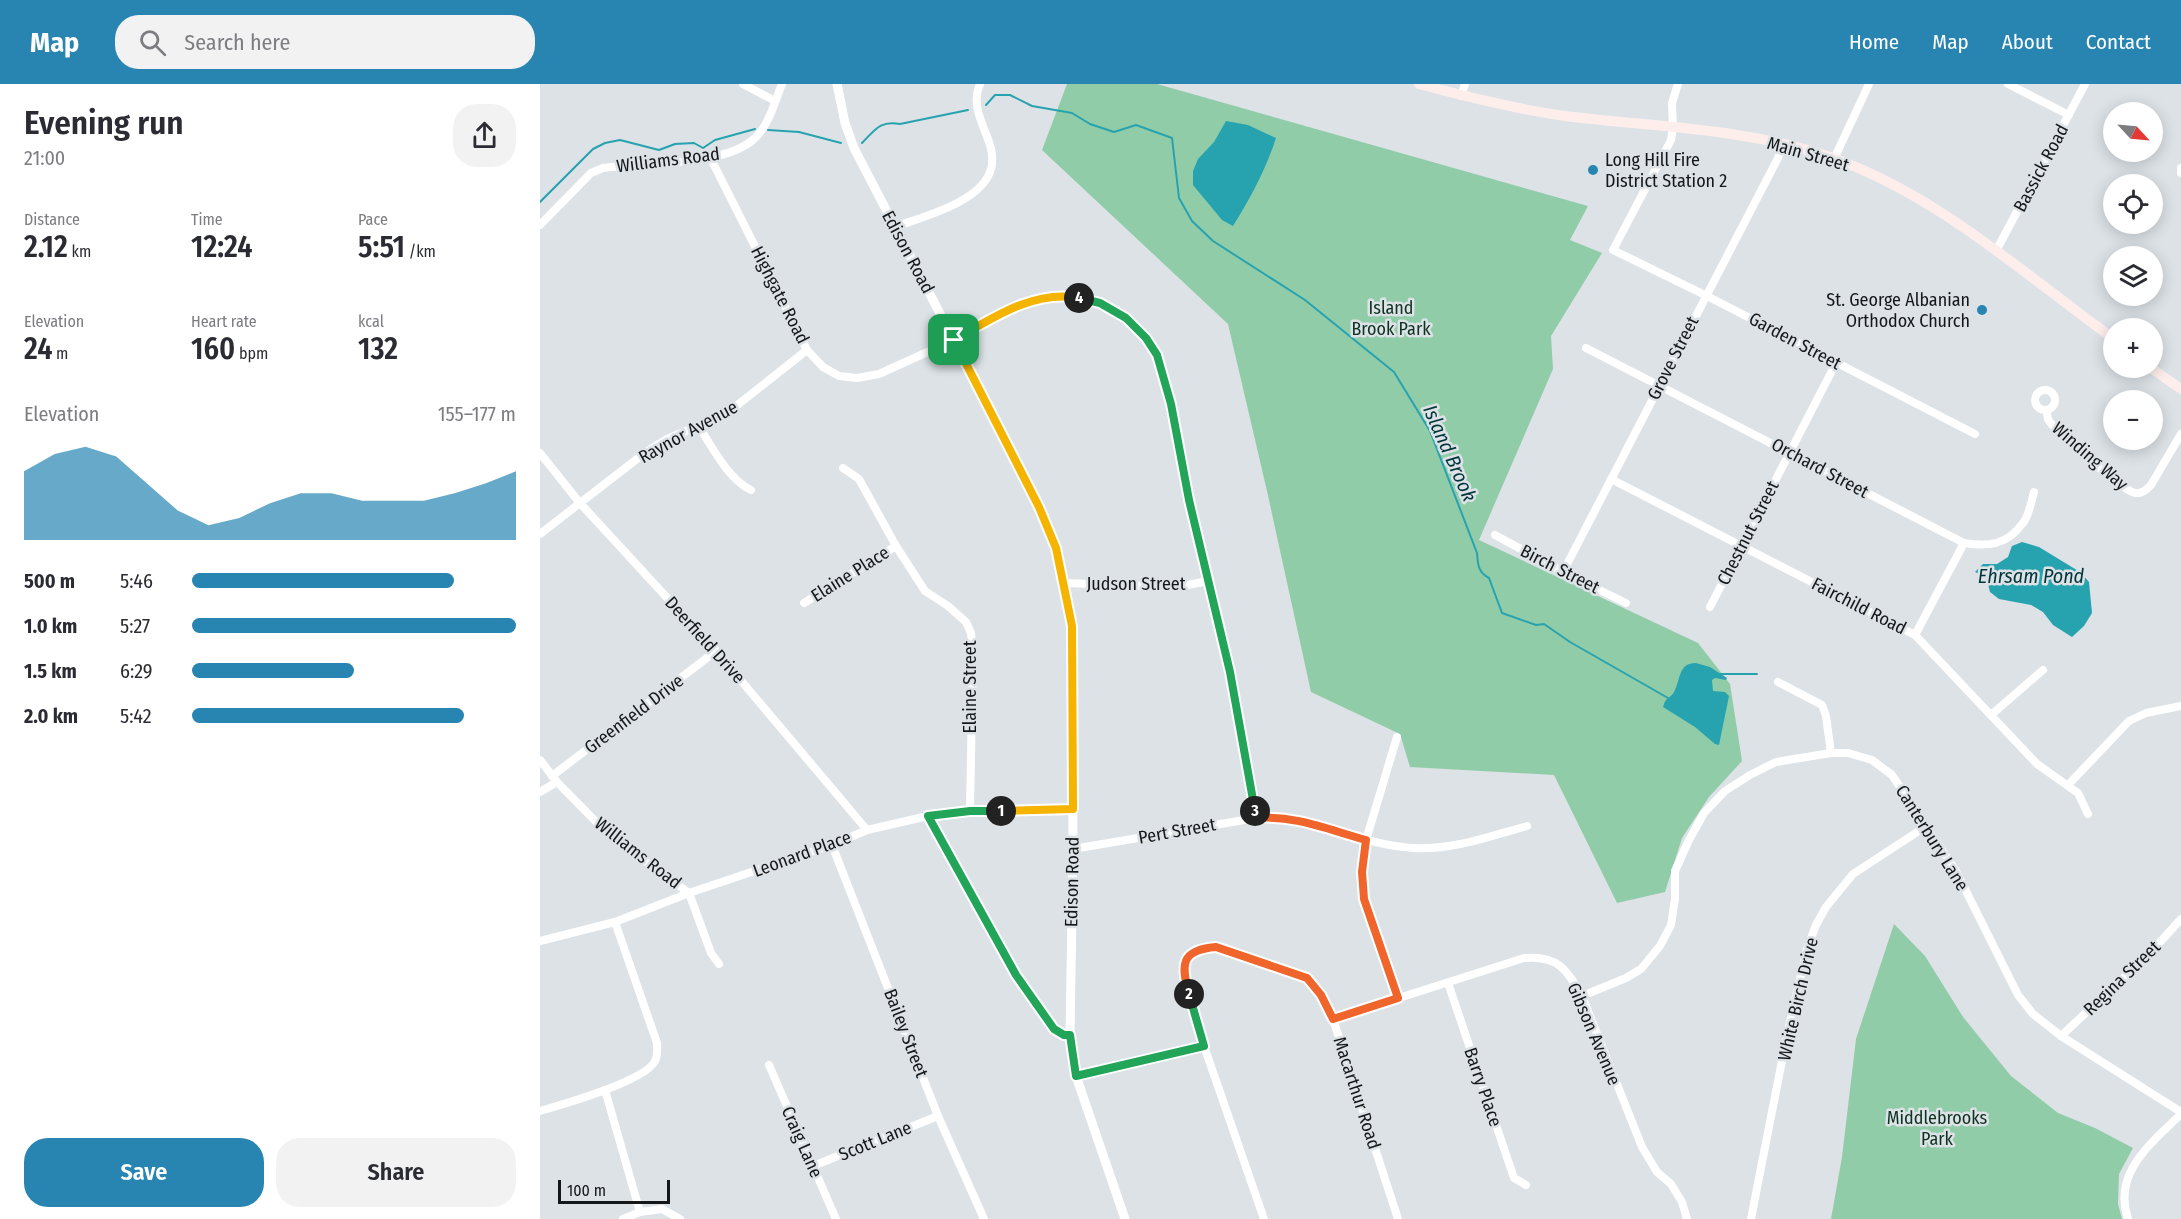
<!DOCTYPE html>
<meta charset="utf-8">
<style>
:root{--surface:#fff;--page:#f2f2f3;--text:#2b2b33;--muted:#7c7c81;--accent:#2885b2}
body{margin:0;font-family:"Fira Sans Condensed",sans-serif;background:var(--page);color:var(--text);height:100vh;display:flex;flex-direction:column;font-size:22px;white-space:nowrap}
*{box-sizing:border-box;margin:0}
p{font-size:20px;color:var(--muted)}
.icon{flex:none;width:33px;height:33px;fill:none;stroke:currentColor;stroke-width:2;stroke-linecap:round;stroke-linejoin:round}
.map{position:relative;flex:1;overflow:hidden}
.side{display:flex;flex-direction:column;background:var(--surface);width:540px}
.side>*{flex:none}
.needle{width:39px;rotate:116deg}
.fabs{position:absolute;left:1563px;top:18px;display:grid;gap:12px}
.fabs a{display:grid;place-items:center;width:60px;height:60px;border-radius:50%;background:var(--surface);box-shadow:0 3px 15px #0003;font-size:30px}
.scale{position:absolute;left:18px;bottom:15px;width:112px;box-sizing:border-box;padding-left:6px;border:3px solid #151719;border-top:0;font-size:16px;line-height:21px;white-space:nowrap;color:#151719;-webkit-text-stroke:4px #dce2e6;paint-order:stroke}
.pin{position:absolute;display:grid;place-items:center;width:51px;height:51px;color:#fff;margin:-26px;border-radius:12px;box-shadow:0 3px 9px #0006}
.km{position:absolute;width:30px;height:30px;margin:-15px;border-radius:50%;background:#222;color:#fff;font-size:16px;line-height:30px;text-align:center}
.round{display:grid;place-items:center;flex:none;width:63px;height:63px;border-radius:24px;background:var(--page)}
.head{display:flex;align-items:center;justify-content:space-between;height:102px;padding:0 24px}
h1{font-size:33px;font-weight:600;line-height:45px}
.metrics{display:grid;grid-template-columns:repeat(3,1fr);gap:9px;height:102px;padding:6px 24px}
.metrics div{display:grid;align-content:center}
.metrics b{font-size:30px;font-weight:600}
.metrics small{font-size:16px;font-weight:400}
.metrics p{font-size:16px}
.chart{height:168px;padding:12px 24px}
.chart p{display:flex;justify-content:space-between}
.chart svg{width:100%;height:108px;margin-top:6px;fill:var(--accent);opacity:.7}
.button{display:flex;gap:12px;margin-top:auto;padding:12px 24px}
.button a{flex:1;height:69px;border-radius:24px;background:var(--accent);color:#fff;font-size:24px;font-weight:600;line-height:69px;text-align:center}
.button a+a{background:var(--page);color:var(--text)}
ul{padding:0 24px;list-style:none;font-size:20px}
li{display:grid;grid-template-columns:96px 72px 1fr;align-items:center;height:45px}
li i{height:15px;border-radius:8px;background:var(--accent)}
header{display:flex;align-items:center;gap:36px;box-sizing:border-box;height:84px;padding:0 30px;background:var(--accent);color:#fff}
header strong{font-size:28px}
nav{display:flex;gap:33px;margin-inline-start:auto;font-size:21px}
.search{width:420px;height:54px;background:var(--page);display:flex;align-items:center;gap:15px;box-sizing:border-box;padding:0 21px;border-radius:24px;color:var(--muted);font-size:22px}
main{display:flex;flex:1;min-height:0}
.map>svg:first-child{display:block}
.green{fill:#91cca8}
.water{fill:#27a3b0}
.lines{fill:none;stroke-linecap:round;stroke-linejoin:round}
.stream{stroke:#27a3b0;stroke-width:2}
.minor{stroke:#fff;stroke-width:8}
.tertiary{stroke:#fff;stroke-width:9}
.secondary{stroke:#fdeeec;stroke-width:10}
.split-1-casing{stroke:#fff;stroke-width:12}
.split-2-casing{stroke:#fff;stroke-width:12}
.split-3-casing{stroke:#fff;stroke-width:12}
.split-4-casing{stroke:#fff;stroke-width:12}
.split-5-casing{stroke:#fff;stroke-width:12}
.split-1{stroke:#f5b400;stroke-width:8}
.split-2{stroke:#22a559;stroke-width:8}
.split-3{stroke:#f0652b;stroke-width:8}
.split-4{stroke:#22a559;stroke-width:8}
.split-5{stroke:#f5b400;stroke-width:8}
.poi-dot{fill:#2885b2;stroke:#dce2e6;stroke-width:2}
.labels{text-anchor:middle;stroke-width:5;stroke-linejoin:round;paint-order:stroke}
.street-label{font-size:18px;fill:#151719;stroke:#dce2e6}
.poi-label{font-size:18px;fill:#151719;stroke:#dce2e6;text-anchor:start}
.park-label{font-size:18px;fill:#0e3220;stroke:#dce2e6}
.water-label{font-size:20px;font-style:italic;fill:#00363b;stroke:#dce2e6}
</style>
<header>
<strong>Map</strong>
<div class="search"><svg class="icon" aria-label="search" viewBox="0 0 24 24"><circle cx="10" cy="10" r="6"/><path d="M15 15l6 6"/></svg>Search here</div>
<nav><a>Home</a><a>Map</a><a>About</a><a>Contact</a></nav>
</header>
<main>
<section class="side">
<div class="head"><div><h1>Evening run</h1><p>21:00</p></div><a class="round"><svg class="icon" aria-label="share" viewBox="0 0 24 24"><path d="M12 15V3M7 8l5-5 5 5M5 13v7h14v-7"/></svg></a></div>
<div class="metrics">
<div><p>Distance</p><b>2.12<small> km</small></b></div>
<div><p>Time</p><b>12:24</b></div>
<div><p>Pace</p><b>5:51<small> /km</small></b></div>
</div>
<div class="metrics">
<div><p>Elevation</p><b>24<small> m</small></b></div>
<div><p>Heart rate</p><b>160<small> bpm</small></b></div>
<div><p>kcal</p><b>132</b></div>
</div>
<div class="chart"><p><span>Elevation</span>155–177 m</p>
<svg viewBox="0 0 160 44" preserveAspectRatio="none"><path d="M0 44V16L10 9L20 6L30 10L40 21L50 32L60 38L70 35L80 29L90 25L100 25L110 28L120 28L130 28L140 25L150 21L160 16V44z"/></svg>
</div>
<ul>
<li><b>500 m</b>5:46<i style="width:81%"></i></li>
<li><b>1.0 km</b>5:27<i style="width:100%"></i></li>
<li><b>1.5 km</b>6:29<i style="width:50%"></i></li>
<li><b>2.0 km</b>5:42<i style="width:84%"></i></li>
</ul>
<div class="button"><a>Save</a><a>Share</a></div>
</section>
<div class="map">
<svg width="1641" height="1135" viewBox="0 0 1641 1135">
<rect width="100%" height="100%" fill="#dce2e6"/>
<!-- green -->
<g class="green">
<path d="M527,0H617L1048,122L1030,156L1062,169L1011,252L1013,285L939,456L1158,559L1190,600L1202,677L1169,713L1142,754L1125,808L1077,819L1014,691L870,683L860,650L771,608L727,407L688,240L502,66Z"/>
<path d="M1354,840L1385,872L1423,933L1471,992L1518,1029L1555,1044L1593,1064L1579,1090L1578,1120L1582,1135H1291L1302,1073L1316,955Z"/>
</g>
<!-- water -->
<g class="water">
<path d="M686,37L708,41L736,54C726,85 710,115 693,142L682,136L653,101V87L658,75L674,58Z"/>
<path d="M1482,458L1499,463L1540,488L1549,498L1552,529L1544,542L1532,553L1513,541L1503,528L1491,521L1459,515L1450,508L1448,500L1452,498L1450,495L1435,488L1443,480H1457L1468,473L1472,462Z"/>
<path d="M1156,579L1170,583L1187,594L1186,596L1175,594L1172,596L1173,607L1185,608L1189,612L1179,661L1175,660L1155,643L1123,623C1126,612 1130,615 1134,608C1141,595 1138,579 1156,579Z"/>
</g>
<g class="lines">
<!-- stream -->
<g class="stream">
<path d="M446,21L455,11H470L492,22L532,29L550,40L574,48L596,41L632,54L639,114L652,137L673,157L765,216L854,288L890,347L937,469C938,481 938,488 949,494L962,529L996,541L1004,540L1030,558L1128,614"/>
<path d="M228,46L259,48L301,59"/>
<path d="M322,59C335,46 340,36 360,40L428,26"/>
<path d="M0,118L53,65L65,59L80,56L119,66L135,60L154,59L163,64L175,56L215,45"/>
<path d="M1178,590H1217"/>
</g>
<!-- minor -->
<g class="minor">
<path d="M203,0L235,17"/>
<path d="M1138,0L1132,19L1133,44L1131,56L1073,166L1165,211L1435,350"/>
<path d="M1468,0L1529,31"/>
<path d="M921,12L925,0"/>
<path d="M171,75L267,266L283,283L299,292L317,294L339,290L414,256L468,225L503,214L533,213L560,219L586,234L606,254L617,271L631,320L649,416L690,588L716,734"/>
<path d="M1294,75L1329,0"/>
<path d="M1641,84V89"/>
<path d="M0,141L51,89L63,84C104,78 185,83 215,54C229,41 235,17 242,0"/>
<path d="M355,143C384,132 442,118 451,85C455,71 449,57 444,45C438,29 433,16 440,0"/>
<path d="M1456,167L1545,0"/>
<path d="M1046,264L1424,459C1449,463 1467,461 1483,439C1489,432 1491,418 1494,408"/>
<circle cx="1505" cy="316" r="10"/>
<path d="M1507,326C1507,329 1507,332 1508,335C1512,345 1585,408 1595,409C1602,410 1606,406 1611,401L1641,350"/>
<path d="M159,343C173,364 188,395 211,406"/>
<path d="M0,369L39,418L176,567L327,746"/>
<path d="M303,384L319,395L356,462L385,507L408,522L426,538L431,549L433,567L430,727"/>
<path d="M1071,395L1375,551L1497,680L1538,709L1548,730"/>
<path d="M0,450L106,368L127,355L186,330L267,266"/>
<path d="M955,451L1023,488L1086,519"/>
<path d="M1023,488L1238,74L1243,59"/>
<path d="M524,499L637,503L668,497"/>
<path d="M264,519L356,462"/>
<path d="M1170,523L1296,279"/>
<path d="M1375,551L1424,459"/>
<path d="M1238,598L1282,621L1286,632L1291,669"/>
<path d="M1451,631L1503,586"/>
<path d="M857,653L826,756L822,788L824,815L858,914"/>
<path d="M0,676L17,698L70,752L149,809L171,869L179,880"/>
<path d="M12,692L176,567"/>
<path d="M1528,701L1589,637L1606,629L1641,622"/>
<path d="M0,708L17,698"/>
<path d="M388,732L476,891L514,945L524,951H530"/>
<path d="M292,761L398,1032L444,1135"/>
<path d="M533,765L716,734C771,730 820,762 875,764C914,766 950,752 987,742"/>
<path d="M0,857L75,838L149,809L292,761L327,746L388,732L430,727L533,725"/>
<path d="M908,899L974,1094L986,1101"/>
<path d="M1042,912L1086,894L1101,885L1120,862L1131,841L1135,815V787L1148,758L1164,729L1185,707L1210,691L1236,678L1291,669H1308L1332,676L1352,691L1416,787L1478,911L1493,930L1521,952L1641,1028"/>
<path d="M793,935L984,874C1018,871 1026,885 1042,912L1102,1063L1117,1088L1131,1100L1142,1118L1147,1135"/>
<path d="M1521,952L1611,868L1641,835"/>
<path d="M229,981L296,1135"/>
<path d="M536,992L664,962"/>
<path d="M65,1006L100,1128L83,1135"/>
<path d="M0,1027C24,1020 105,997 115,977C118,972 117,964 117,959L75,838"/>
<path d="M273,1082L398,1032"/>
<path d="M100,1128L122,1125L140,1135"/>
<path d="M724,1135L664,962L645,895C640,872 655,865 676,863L767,894L781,911L793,935L858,1135"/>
<path d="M1211,1135L1247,951L1267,865L1276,841L1286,823L1313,790L1385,743"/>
<path d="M1588,1135C1572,1088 1612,1059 1641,1030"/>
</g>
<!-- tertiary -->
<path class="tertiary" d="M297,0L305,39L314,64L476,376L516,464L532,542L533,765L530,951L536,992L585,1135"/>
<!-- secondary -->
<g class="secondary">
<path d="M879,0C927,13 975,25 1025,32C1113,43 1208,44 1293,74C1399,112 1484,190 1574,255"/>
<path d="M1611,284L1641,305"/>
</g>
</g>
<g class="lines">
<defs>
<path id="split-1" d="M414,256L499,423L516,464L532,542L533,725L461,727"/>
<path id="split-2" d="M461,727H430L388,732L476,891L514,945L524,951H530L536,992L664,962L649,910"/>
<path id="split-3" d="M649,910C641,881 640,866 676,863L767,894L781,911L793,935L858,914L824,815L822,788L826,756C789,746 755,731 716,734L715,727"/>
<path id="split-4" d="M539,214L560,219L586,234L606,254L617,271L631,320L649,416L690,588L715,727"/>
<path id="split-5" d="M414,256C451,235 494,205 539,214"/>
</defs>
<!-- split-1 casing -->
<use href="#split-1" class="split-1-casing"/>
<!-- split-2 casing -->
<use href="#split-2" class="split-2-casing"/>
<!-- split-3 casing -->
<use href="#split-3" class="split-3-casing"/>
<!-- split-4 casing -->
<use href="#split-4" class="split-4-casing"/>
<!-- split-5 casing -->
<use href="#split-5" class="split-5-casing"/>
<!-- split-1 -->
<use href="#split-1" class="split-1"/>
<!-- split-2 -->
<use href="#split-2" class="split-2"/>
<!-- split-3 -->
<use href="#split-3" class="split-3"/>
<!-- split-4 -->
<use href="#split-4" class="split-4"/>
<!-- split-5 -->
<use href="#split-5" class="split-5"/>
</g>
<!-- markers -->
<g class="poi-dot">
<circle cx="1053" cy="86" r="6"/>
<circle cx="1442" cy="226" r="6"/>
</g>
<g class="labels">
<!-- street labels -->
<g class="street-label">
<text transform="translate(1268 70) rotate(16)" y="6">Main Street</text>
<text transform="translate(128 76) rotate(-7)" y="6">Williams Road</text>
<text transform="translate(1501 84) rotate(-62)" y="6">Bassick Road</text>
<text transform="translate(368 168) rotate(62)" y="6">Edison Road</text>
<text transform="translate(240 211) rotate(63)" y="6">Highgate Road</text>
<text transform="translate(1255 257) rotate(28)" y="6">Garden Street</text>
<text transform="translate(1133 274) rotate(-63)" y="6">Grove Street</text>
<text transform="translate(148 348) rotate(-29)" y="6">Raynor Avenue</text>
<text transform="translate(1550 372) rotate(41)" y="6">Winding Way</text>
<text transform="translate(1280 384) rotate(28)" y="6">Orchard Street</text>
<text transform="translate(1208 449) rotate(-63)" y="6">Chestnut Street</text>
<text transform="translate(1020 485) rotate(27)" y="6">Birch Street</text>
<text transform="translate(310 490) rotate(-32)" y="6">Elaine Place</text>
<text x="596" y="506">Judson Street</text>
<text transform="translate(1319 522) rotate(27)" y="6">Fairchild Road</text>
<text transform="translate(165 556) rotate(48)" y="6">Deerfield Drive</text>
<text transform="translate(430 603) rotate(-90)" y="6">Elaine Street</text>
<text transform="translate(94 630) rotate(-37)" y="6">Greenfield Drive</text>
<text transform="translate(637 747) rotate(-10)" y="6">Pert Street</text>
<text transform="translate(1392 754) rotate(58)" y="6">Canterbury Lane</text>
<text transform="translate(98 769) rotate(38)" y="6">Williams Road</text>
<text transform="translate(262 770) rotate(-20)" y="6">Leonard Place</text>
<text transform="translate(532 798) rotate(-89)" y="6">Edison Road</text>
<text transform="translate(1582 894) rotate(-44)" y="6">Regina Street</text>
<text transform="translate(1258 915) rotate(-77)" y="6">White Birch Drive</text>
<text transform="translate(366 949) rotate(69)" y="6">Bailey Street</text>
<text transform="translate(1054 950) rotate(67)" y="6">Gibson Avenue</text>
<text transform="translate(943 1003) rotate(71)" y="6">Barry Place</text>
<text transform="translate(817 1009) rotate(72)" y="6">Macarthur Road</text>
<text transform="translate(335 1057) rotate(-22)" y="6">Scott Lane</text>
<text transform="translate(262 1058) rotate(66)" y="6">Craig Lane</text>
</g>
<!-- poi labels -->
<g class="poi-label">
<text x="1065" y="82">Long Hill Fire<tspan x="1065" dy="21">District Station 2</tspan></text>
<text x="1430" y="222" text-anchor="end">St. George Albanian<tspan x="1430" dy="21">Orthodox Church</tspan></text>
</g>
<!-- park labels -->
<g class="park-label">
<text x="851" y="230">Island<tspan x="851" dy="21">Brook Park</tspan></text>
<text x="1397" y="1040">Middlebrooks<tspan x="1397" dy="21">Park</tspan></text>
</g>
<!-- water labels -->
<g class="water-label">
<text transform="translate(910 369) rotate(66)" y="7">Island Brook</text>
<text x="1491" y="499">Ehrsam Pond</text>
</g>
</g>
</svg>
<div class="fabs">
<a><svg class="needle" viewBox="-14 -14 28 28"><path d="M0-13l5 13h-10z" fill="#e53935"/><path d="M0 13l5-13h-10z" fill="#7c7c81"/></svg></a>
<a><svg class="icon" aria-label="locate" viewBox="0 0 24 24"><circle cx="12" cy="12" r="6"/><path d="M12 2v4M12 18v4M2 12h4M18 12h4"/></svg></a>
<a><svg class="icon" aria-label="layers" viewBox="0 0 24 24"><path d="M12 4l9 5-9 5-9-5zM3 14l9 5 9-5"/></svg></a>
<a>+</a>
<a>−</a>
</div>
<div class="scale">100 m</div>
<div class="pin" style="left:414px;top:256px;background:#1e9e55"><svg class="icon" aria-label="arrive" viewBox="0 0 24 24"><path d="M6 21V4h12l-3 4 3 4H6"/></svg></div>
<b class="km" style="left:461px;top:727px">1</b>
<b class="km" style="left:649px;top:910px">2</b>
<b class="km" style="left:715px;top:727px">3</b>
<b class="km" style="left:539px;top:214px">4</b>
</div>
</main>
